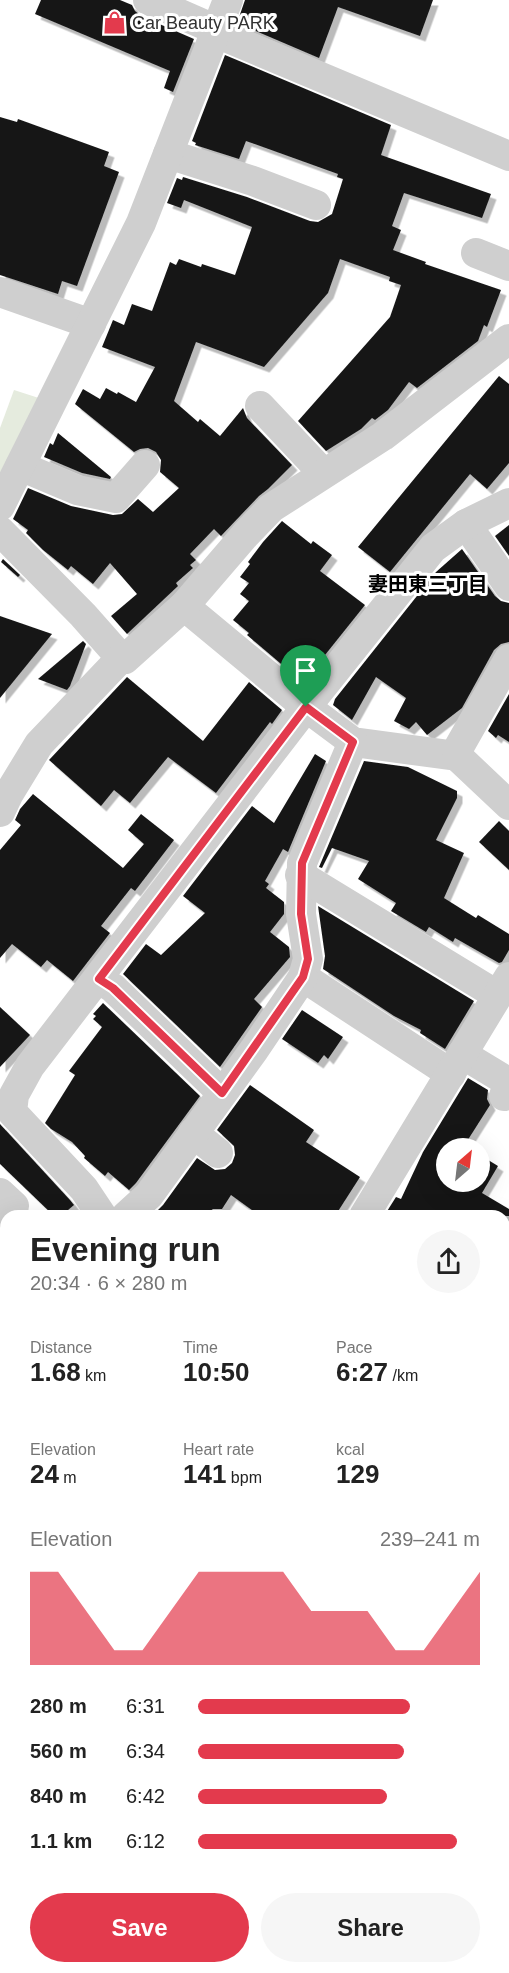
<!DOCTYPE html>
<meta charset="utf-8">
<style>
:root{--surface:#fff;--page:#f6f6f6;--text:#222;--muted:#767676;--accent:#e33a4d}
body{margin:0;font-family:Helvetica,"Noto Sans JP",sans-serif;background:var(--page);color:var(--text);height:100vh;display:flex;flex-direction:column;font-size:22px;white-space:nowrap}
*{box-sizing:border-box;margin:0}
p{font-size:20px;color:var(--muted)}
.icon{flex:none;width:33px;height:33px;fill:none;stroke:currentColor;stroke-width:2;stroke-linecap:round;stroke-linejoin:round}
.map{position:relative;flex:1;overflow:hidden}
.panel{position:absolute;left:0px;top:1210px;width:510px;height:764px;display:flex;flex-direction:column;background:var(--surface);border-radius:18px 18px 0 0;box-shadow:0 6px 24px #0002}
.panel>*{flex:none}
.needle{width:39px;rotate:28deg}
.fabs{position:absolute;left:436px;top:1138px;display:grid;gap:12px}
.fabs a{display:grid;place-items:center;width:54px;height:54px;border-radius:50%;background:var(--surface);box-shadow:0 6px 24px #0002;font-size:30px}
.pin{position:absolute;display:grid;place-items:center;width:51px;height:51px;color:#fff;margin:-62px -26px;border-radius:50% 50% 50% 0;rotate:-45deg;box-shadow:0 0 6px #0007}
.pin .icon{rotate:45deg}
.round{display:grid;place-items:center;flex:none;width:63px;height:63px;border-radius:32px;background:var(--page)}
.overview{display:flex;align-items:center;justify-content:space-between;height:102px;padding:0 30px}
h1{font-size:33px;font-weight:700;line-height:45px}
.figures{display:grid;grid-template-columns:repeat(3,1fr);gap:9px;height:102px;padding:6px 30px}
.figures div{display:grid;align-content:center}
.figures b{font-size:26px;font-weight:700}
.figures small{font-size:16px;font-weight:400}
.figures p{font-size:16px}
.chart{height:168px;padding:12px 30px}
.chart p{display:flex;justify-content:space-between}
.chart svg{width:100%;height:108px;margin-top:6px;fill:var(--accent);opacity:.7}
.action{display:flex;gap:12px;margin-top:auto;padding:12px 30px}
.action a{flex:1;height:69px;border-radius:36px;background:var(--accent);color:#fff;font-size:24px;font-weight:700;line-height:69px;text-align:center}
.action a+a{background:var(--page);color:var(--text)}
ul{padding:0 30px;list-style:none;font-size:20px}
li{display:grid;grid-template-columns:96px 72px 1fr;align-items:center;height:45px}
li i{height:15px;border-radius:8px;background:var(--accent)}
.map>svg:first-child{display:block}
.green{fill:#e5ebde}
.water{fill:#cee2ed}
.building{fill:#191919;filter:url(#shadow)}
.lines{fill:none;stroke-linecap:round;stroke-linejoin:round}
.minor{stroke:#cfcfcf;stroke-width:30}
.route-casing{stroke:#fff;stroke-width:12}
.route{stroke:#e33a4d;stroke-width:8}
.labels{text-anchor:middle;stroke-width:6;stroke-linejoin:round;paint-order:stroke}
.poi-label{font-size:18px;fill:#323232;stroke:#fff;text-anchor:start}
.neighbourhood-label{font-size:20px;font-weight:bold;fill:#000;stroke:#fff}
</style>
<div class="map">
<svg width="509" height="1973" viewBox="0 0 509 1973">
<defs>
<filter id="shadow"><feDropShadow dx="5.5" dy="5.5" stdDeviation="0" flood-color="#0004"/></filter>
</defs>
<rect width="100%" height="100%" fill="#fff"/>
<!-- green -->
<g class="green">
<path d="M14,390L45,400L0,474V428Z"/>
<path d="M509,1470V1485L505,1495L509,1497V1510L504,1523V1482Z"/>
<path d="M239,1968H291L290,1973H238Z"/>
</g>
<!-- water -->
<g class="water">
<path d="M509,1603V1734L504,1744V1612Z"/>
<path d="M509,1764V1973H368L370,1968H504V1773Z"/>
</g>
<!-- building -->
<g class="building">
<path d="M41,0H120L132,5L135,11L141,16L194,39L173,92L164,88L170,71L35,14Z"/>
<path d="M245,0H433L420,36L338,7L319,58L237,23Z"/>
<path d="M225,55L391,125L381,155L491,194L482,218L404,193L392,226L401,230L393,250L426,262L425,264L501,290L487,327L484,325L478,341L417,388L409,382L388,410L375,420L372,418L361,429L326,451L298,421L390,317L401,285L389,281L390,277L340,259L328,293L264,367L196,342L174,401L198,422L200,419L220,436L243,408L247,418L292,465L268,489L259,496L221,536L214,529L190,554L196,560L190,565L193,568L176,583L178,586L127,634L111,616L137,594L110,563L93,584L71,566L68,570L43,550L26,533L28,530L13,519L28,488L71,506L113,515L122,514L138,499L153,512L179,488L160,472L161,460L156,452L148,448L140,449L134,452L75,404L83,389L100,399L106,388L117,394L118,392L136,402L155,367L102,347L113,320L124,325L132,304L152,311L170,262L176,265L179,259L201,267L202,264L235,275L252,227L184,200L181,208L167,203L177,178L182,180L183,177L247,197L310,221L318,222L332,214L343,179L337,177L338,174L246,141L239,159L195,145L196,143L192,141Z"/>
<path d="M0,117L17,122L18,119L109,152L104,166L119,172L77,286L62,281L58,294L0,275Z"/>
<path d="M499,376L509,384V463L487,489L470,474L390,572L358,547Z"/>
<path d="M58,433L111,477L110,479L82,473L44,457L50,443L53,445Z"/>
<path d="M282,521L311,544L313,541L332,555L320,571L365,605L321,660L318,657L300,680L247,635L249,633L233,620L249,601L240,594L249,583L240,577L250,564L248,562L263,542Z"/>
<path d="M509,525V556L495,536Z"/>
<path d="M462,549L495,596L501,601L509,603V642L501,644L494,650L462,708L427,735L416,722L409,729L394,721L406,698L376,677L352,720L333,705L335,699L436,572Z"/>
<path d="M3,559L20,575L18,577L1,562Z"/>
<path d="M0,616L52,634L0,698Z"/>
<path d="M83,641L86,644L70,686L67,690L38,679Z"/>
<path d="M127,677L203,741L249,682L282,710L272,724L270,722L216,793L168,757L130,803L114,790L101,806L49,760Z"/>
<path d="M509,694V742L498,735L496,738L488,731Z"/>
<path d="M315,754L326,761L288,852L283,849L265,881L269,884L266,888L284,902V914L270,932L289,947L290,957L254,999L262,1007L220,1067L123,974L146,944L161,955L205,913L183,896L252,806L274,823Z"/>
<path d="M364,761L408,767L457,791V798L436,840L464,853L444,898L476,918L478,915L509,934V950L502,962L499,963L455,938L453,942L429,927L426,932L391,911L396,903L358,879L369,861L332,848L322,868L319,867Z"/>
<path d="M33,794L123,868L144,844L128,830L141,814L174,840L135,891L131,888L101,926L110,933L73,981L47,960L41,967L12,944L0,958V850L21,825L15,820L20,809Z"/>
<path d="M499,821L509,831V870L479,842Z"/>
<path d="M318,906L474,1001L445,1049L420,1033L421,1030L394,1016L323,969L325,956Z"/>
<path d="M103,1003L200,1096L136,1183L129,1190L108,1172L105,1176L84,1158L85,1156L72,1142L51,1129L45,1123L75,1075L69,1071L102,1027L93,1019L96,1016L93,1014Z"/>
<path d="M0,1007L30,1035L0,1067Z"/>
<path d="M302,1010L343,1037L328,1059L324,1055L318,1063L282,1039Z"/>
<path d="M468,1078L488,1090L487,1099L490,1105L464,1146L470,1149H447V1182H480V1155L498,1166L482,1193L509,1209V1216H384L396,1197L401,1199L423,1152Z"/>
<path d="M250,1085L314,1130L306,1142L360,1177L335,1216H260L231,1195L222,1209H213L203,1216H160L155,1213L163,1205L197,1158L215,1170L225,1169L232,1163L235,1155L234,1146L217,1130Z"/>
<path d="M0,1124L70,1200L74,1205L61,1216H54L0,1164Z"/>
</g>
<g class="lines">
<!-- minor -->
<g class="minor">
<path d="M148,0L212,28L216,33L509,156"/>
<path d="M168,154L253,181L316,205"/>
<path d="M476,253L509,266"/>
<path d="M0,292L91,324"/>
<path d="M260,406L323,473"/>
<path d="M20,466L77,490L116,498L145,465"/>
<path d="M0,506L141,223L228,0"/>
<path d="M466,524L509,586"/>
<path d="M0,531L83,615L121,658"/>
<path d="M184,606L306,707L353,742L457,756"/>
<path d="M509,659L459,747L457,756L509,805"/>
<path d="M353,742L302,863L301,914L308,959L303,977L451,1074"/>
<path d="M0,812L8,795L39,744L121,658L125,659L184,606L246,534L271,508L383,436L509,339"/>
<path d="M300,875L497,995"/>
<path d="M99,979L113,988L222,1093"/>
<path d="M462,1054L505,1080L507,1087L504,1096"/>
<path d="M193,1133L218,1153"/>
<path d="M0,1193L14,1206L7,1216"/>
<path d="M102,1216L84,1189L12,1112L14,1095L30,1066L306,707L433,548L466,524L509,503"/>
<path d="M126,1216L149,1195L254,1050L303,977"/>
<path d="M364,1216L509,977"/>
<path d="M0,1340L6,1342"/>
<path d="M0,1425L6,1428"/>
<path d="M0,1569L6,1564"/>
<path d="M504,1671L509,1673"/>
<path d="M0,1786L6,1790"/>
<path d="M0,1881L6,1866"/>
<path d="M0,1968L31,1973"/>
<path d="M299,1973L301,1968"/>
</g>
</g>
<g class="lines">
<defs>
<path id="route" d="M306,707L353,742L302,863L301,914L308,959L303,977L222,1093L113,988L99,979Z"/>
</defs>
<!-- route casing -->
<use href="#route" class="route-casing"/>
<!-- route -->
<use href="#route" class="route"/>
</g>
<!-- icons -->
<defs>
<symbol id="shop-bare" viewBox="-9 -9 18 18"><path d="M-5-2.5h2.3a2.7 3.5 0 0 1 5.4 0H5L5.5 6h-11ZM-1.5-2.5h3a1.5 2.3 0 0 0-3 0Z" fill="#e33a4d" stroke="#fff" stroke-width="2.5" paint-order="stroke"/></symbol>
</defs>
<g fill-rule="evenodd">
<use href="#shop-bare" x="98" y="6" width="33" height="33"/>
</g>
<g class="labels">
<!-- poi labels -->
<g class="poi-label">
<text x="132" y="29">Car Beauty PARK</text>
</g>
<!-- neighbourhood labels -->
<g class="neighbourhood-label">
<text x="428" y="591">妻田東三丁目</text>
</g>
</g>
</svg>
<div class="fabs">
<a><svg class="needle" viewBox="-14 -14 28 28"><path d="M0-13l5 13h-10z" fill="#e53935"/><path d="M0 13l5-13h-10z" fill="#767676"/></svg></a>
</div>
<div class="pin" style="left:306px;top:707px;background:#1e9e55"><svg class="icon" aria-label="arrive" viewBox="0 0 24 24"><path d="M6 21V4h12l-3 4 3 4H6"/></svg></div>
<section class="panel">
<div class="overview"><div><h1>Evening run</h1><p>20:34 · 6 × 280 m</p></div><a class="round"><svg class="icon" aria-label="share" viewBox="0 0 24 24"><path d="M12 15V3M7 8l5-5 5 5M5 13v7h14v-7"/></svg></a></div>
<div class="figures">
<div><p>Distance</p><b>1.68<small> km</small></b></div>
<div><p>Time</p><b>10:50</b></div>
<div><p>Pace</p><b>6:27<small> /km</small></b></div>
</div>
<div class="figures">
<div><p>Elevation</p><b>24<small> m</small></b></div>
<div><p>Heart rate</p><b>141<small> bpm</small></b></div>
<div><p>kcal</p><b>129</b></div>
</div>
<div class="chart"><p><span>Elevation</span>239–241 m</p>
<svg viewBox="0 0 160 44" preserveAspectRatio="none"><path d="M0 44V6L10 6L20 22L30 38L40 38L50 22L60 6L70 6L80 6L90 6L100 22L110 22L120 22L130 38L140 38L150 22L160 6V44z"/></svg>
</div>
<ul>
<li><b>280 m</b>6:31<i style="width:75%"></i></li>
<li><b>560 m</b>6:34<i style="width:73%"></i></li>
<li><b>840 m</b>6:42<i style="width:67%"></i></li>
<li><b>1.1 km</b>6:12<i style="width:92%"></i></li>
</ul>
<div class="action"><a>Save</a><a>Share</a></div>
</section>
</div>
